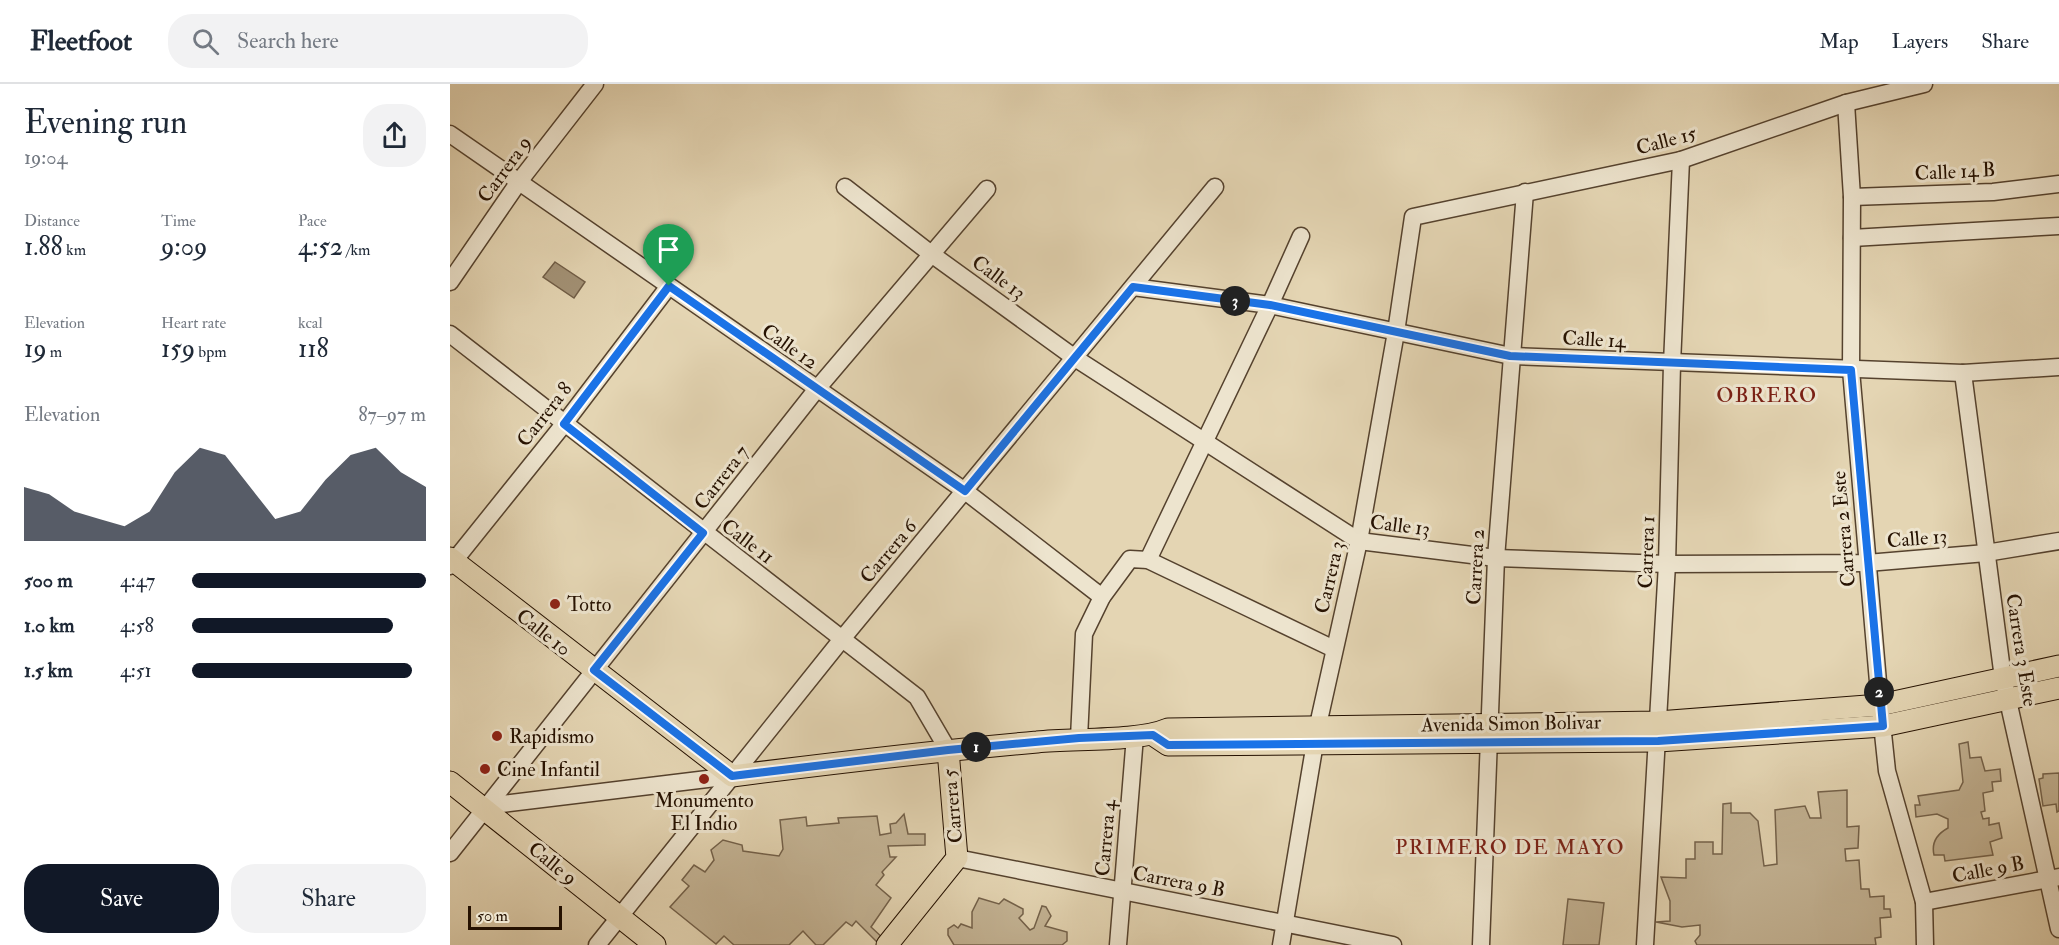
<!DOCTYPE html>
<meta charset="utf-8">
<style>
:root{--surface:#fff;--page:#f2f2f3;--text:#1f2937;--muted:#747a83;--line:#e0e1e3;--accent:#111827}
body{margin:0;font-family:"IM FELL Double Pica",serif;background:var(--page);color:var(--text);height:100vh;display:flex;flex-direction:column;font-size:22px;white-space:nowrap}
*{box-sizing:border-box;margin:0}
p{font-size:20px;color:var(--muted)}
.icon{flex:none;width:33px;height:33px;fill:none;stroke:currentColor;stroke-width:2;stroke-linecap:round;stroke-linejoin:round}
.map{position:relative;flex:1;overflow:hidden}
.sheet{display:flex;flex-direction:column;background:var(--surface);width:450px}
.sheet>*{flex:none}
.scale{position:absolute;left:18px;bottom:15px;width:94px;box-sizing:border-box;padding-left:6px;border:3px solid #251101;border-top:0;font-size:16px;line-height:21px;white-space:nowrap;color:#251101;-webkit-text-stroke:4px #ede4ce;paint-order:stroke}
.pin{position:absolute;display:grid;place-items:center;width:51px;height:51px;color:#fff;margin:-62px -26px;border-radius:50% 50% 50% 0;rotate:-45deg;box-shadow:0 0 6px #0007}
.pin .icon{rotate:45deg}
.km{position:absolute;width:30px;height:30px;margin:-15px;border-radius:50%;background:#222;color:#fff;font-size:16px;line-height:30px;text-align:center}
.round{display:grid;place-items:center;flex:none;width:63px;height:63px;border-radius:24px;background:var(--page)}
.overview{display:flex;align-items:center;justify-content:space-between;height:102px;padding:0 24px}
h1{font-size:33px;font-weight:600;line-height:45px}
.metrics{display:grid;grid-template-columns:repeat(3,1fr);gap:9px;height:102px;padding:6px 24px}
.metrics div{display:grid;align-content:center}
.metrics b{font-size:26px;font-weight:600}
.metrics small{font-size:16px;font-weight:400}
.metrics p{font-size:16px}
.chart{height:168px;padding:12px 24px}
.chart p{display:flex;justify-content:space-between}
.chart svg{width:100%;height:108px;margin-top:6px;fill:var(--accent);opacity:.7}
.cta{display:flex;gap:12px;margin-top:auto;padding:12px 24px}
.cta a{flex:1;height:69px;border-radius:24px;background:var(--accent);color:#fff;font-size:24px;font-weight:600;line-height:69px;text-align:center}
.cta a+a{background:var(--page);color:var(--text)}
ul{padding:0 24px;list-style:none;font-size:20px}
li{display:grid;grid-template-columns:96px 72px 1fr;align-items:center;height:45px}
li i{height:15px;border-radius:8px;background:var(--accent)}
header{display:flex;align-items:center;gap:36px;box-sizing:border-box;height:84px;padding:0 30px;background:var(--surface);border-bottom:2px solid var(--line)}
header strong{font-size:28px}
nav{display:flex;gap:33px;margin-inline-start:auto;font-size:21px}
.search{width:420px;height:54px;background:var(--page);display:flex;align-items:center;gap:15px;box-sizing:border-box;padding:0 21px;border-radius:24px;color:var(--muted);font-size:22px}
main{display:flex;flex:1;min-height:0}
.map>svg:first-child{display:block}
.green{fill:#c4b495;stroke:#74624b;stroke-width:1.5}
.water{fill:#a39276;stroke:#715e47;stroke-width:1.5}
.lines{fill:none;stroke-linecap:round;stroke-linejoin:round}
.minor-casing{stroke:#55422e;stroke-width:19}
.major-casing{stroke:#251101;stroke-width:23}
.minor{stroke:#ede4ce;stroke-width:16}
.major{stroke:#e4d5b3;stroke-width:21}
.route-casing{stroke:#fff;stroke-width:12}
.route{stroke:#1a73e8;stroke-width:8}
.poi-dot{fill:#8f2418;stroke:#ede4ce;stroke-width:2}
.labels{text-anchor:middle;stroke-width:6;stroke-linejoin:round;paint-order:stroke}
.street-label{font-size:20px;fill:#251101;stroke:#ede4ce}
.poi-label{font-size:20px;fill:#251101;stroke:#ede4ce;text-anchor:start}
.neighbourhood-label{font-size:21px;letter-spacing:1.5px;fill:#7a1f14;stroke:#ede4ce}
</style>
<header>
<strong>Fleetfoot</strong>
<div class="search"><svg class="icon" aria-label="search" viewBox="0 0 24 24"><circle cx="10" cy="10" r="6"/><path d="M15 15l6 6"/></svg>Search here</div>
<nav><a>Map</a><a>Layers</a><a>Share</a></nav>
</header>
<main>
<section class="sheet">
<div class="overview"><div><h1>Evening run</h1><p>19:04</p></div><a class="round"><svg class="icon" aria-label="share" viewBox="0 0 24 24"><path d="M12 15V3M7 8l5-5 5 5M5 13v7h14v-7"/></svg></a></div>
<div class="metrics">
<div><p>Distance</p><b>1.88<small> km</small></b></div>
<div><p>Time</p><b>9:09</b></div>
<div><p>Pace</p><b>4:52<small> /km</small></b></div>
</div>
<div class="metrics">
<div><p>Elevation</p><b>19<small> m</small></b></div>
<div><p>Heart rate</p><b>159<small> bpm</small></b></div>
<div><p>kcal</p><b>118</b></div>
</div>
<div class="chart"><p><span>Elevation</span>87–97 m</p>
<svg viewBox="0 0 160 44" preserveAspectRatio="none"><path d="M0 44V22L10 25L20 32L30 35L40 38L50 32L60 16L70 6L80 9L90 22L100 35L110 32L120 19L130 9L140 6L150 16L160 22V44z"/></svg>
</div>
<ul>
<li><b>500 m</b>4:47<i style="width:100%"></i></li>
<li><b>1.0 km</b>4:58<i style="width:86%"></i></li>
<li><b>1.5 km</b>4:51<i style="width:94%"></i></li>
</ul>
<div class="cta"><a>Save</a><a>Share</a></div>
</section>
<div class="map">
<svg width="1609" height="861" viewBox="0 0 1609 861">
<rect width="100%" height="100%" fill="#e4d5b3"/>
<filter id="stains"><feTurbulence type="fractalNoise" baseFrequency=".00333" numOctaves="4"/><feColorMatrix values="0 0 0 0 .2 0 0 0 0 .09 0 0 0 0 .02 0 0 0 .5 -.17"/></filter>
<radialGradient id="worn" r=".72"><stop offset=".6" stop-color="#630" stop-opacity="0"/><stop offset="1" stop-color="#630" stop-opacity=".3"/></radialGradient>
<!-- green -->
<g class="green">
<path d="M1518,658L1520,674L1531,673L1535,687L1550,685L1551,697L1542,698L1543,707L1533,709L1535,727L1531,728L1533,735L1539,734V741L1549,739L1552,754L1540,758L1543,771L1495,777L1494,771H1484C1481,758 1487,750 1498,744V735L1487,730L1466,733L1465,721H1470L1468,712L1509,706L1513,698L1509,660Z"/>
<path d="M1609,689V727L1607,728L1606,720L1593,722L1589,695L1593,694V690Z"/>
<path d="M1397,706V743L1409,742L1408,764L1395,765L1396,777L1409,776L1411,805H1419L1420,813L1434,812V825H1440L1441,833L1430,834L1431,853L1425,854L1426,861H1247L1245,857L1250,851V841L1232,843L1206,838L1220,837V817L1211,793L1236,794V775H1245V758H1263V770H1272L1273,720L1281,719V729H1300L1308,737L1314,782L1327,780L1325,726L1355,722L1360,734H1371L1368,708Z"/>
<path d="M454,730L458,750H475V761L438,762L440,773H446L432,788L434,791L426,801L441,814L421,843L434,855L430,861L406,837L402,842L396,838L373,861H366L353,847L339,861H284L274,852L266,860L220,823L239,802L232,796L244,781L255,788L264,776L261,766L273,756L292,761L293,767L329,772L333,765L330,736L356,733L357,742L389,739L388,734L427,732L430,751L441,749L440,740L446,739Z"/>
<path d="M529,814L549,820L554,815L573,825V830L569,834L580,846L584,844L592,822L596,823L601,832L595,842L617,848V857L612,861H504L498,851V845L504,841L508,844L511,840L522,844V828Z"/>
<path d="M1118,815L1154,819L1149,861H1113Z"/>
</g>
<!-- water -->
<path class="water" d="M105,178L135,198L124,214L93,193Z"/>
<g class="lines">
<defs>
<g id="minor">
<path d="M1396,19L1402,113L1401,286L1430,621L1437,687L1474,818L1475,861"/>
<path d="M0,50L515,407L652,513"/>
<path d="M395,103L480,169L625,274L909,457L1046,474L1217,480L1417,479L1536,469L1609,457"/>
<path d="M1402,113L1543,108L1609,100"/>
<path d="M1402,154L1609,142"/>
<path d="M0,198L68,99L145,0"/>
<path d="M683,203L820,221L1061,272L1513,289L1609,283"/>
<path d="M0,250L467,613L498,666"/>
<path d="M1513,289L1553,594L1609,845"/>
<path d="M698,476L820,221L851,152"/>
<path d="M0,482L114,340L219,202"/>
<path d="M629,654L634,550L652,513L680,475L698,476L884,565"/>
<path d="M34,724L52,720L282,692"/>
<path d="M0,769L366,306L537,105"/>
<path d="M507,774L943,861"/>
<path d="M1474,818L1609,793"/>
<path d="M147,861L392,555L765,103"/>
<path d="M668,861L685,652"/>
<path d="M831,861L868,641L909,457L946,248L963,133L1231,76L1396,19L1474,0"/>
<path d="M1031,861L1046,474L1075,108"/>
<path d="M1195,861L1217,480L1222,280L1231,76"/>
</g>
<g id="major">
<path d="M0,474L282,692C384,679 485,667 587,658C623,654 688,658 718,645L1208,638L1430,621L1609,582"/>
<path d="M703,651L718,661L1208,657L1433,642L1609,604"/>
<path d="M0,698L205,861"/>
<path d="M437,861L507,774L498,666"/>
</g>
</defs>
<!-- minor casing -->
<use href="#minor" class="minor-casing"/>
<!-- major casing -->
<use href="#major" class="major-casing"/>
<!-- minor -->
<use href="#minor" class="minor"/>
<!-- major -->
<use href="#major" class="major"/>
</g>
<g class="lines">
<defs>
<path id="route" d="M219,202L515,407L683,203L820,221L1060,272L1401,286L1433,642L1208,657L718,661L703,651L629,654L498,666L282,692L144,586L253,449L114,340Z"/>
</defs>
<!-- route casing -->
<use href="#route" class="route-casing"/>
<!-- route -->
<use href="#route" class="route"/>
</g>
<!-- markers -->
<g class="poi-dot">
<circle cx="105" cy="520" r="6"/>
<circle cx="47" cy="652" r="6"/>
<circle cx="35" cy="685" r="6"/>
<circle cx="254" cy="695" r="6"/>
</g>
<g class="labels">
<!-- street labels -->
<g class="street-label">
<text transform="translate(1216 56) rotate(-15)" y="7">Calle 15</text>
<text transform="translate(54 85) rotate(-54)" y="7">Carrera 9</text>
<text transform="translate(1505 87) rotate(-3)" y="7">Calle 14 B</text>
<text transform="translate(549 193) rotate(36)" y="7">Calle 13</text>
<text transform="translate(1144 255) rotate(3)" y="7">Calle 14</text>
<text transform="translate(340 262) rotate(35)" y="7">Calle 12</text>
<text transform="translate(94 330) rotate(-52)" y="7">Carrera 8</text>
<text transform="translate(271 393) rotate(-52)" y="7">Carrera 7</text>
<text transform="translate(950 441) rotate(7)" y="7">Calle 13</text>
<text transform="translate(1393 445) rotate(-95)" y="7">Carrera 2 Este</text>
<text transform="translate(1467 454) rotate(-5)" y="7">Calle 13</text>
<text transform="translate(298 457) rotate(37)" y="7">Calle 11</text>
<text transform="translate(438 467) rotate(-50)" y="7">Carrera 6</text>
<text transform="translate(1196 468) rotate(-88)" y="7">Carrera 1</text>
<text transform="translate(1025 483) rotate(-87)" y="7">Carrera 2</text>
<text transform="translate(879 493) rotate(-77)" y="7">Carrera 3</text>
<text transform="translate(94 548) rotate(38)" y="7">Calle 10</text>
<text transform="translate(1572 566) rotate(81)" y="7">Carrera 3 Este</text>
<text transform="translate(1061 639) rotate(-1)" y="7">Avenida Simon Bolivar</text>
<text transform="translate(502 722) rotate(-95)" y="7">Carrera 5</text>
<text transform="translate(655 754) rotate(-85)" y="7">Carrera 4</text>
<text transform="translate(103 779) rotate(39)" y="7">Calle 9</text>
<text transform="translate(1538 785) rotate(-11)" y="7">Calle 9 B</text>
<text transform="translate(729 797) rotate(11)" y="7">Carrera 9 B</text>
</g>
<!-- poi labels -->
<g class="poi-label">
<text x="117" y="527">Totto</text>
<text x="59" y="659">Rapidismo</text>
<text x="47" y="692">Cine Infantil</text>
<text x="254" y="723" text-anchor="middle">Monumento<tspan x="254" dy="23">El Indio</tspan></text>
</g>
<!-- neighbourhood labels -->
<g class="neighbourhood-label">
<text x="1317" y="318">OBRERO</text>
<text x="1060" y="770">PRIMERO DE MAYO</text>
</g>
</g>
<rect width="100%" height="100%" filter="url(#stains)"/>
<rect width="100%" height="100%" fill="url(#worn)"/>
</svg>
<div class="scale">50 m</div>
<div class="pin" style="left:219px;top:202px;background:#1e9e55"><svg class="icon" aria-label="arrive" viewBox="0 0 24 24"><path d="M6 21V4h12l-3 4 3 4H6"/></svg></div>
<b class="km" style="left:526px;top:663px">1</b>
<b class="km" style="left:1429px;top:608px">2</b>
<b class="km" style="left:785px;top:217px">3</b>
</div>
</main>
